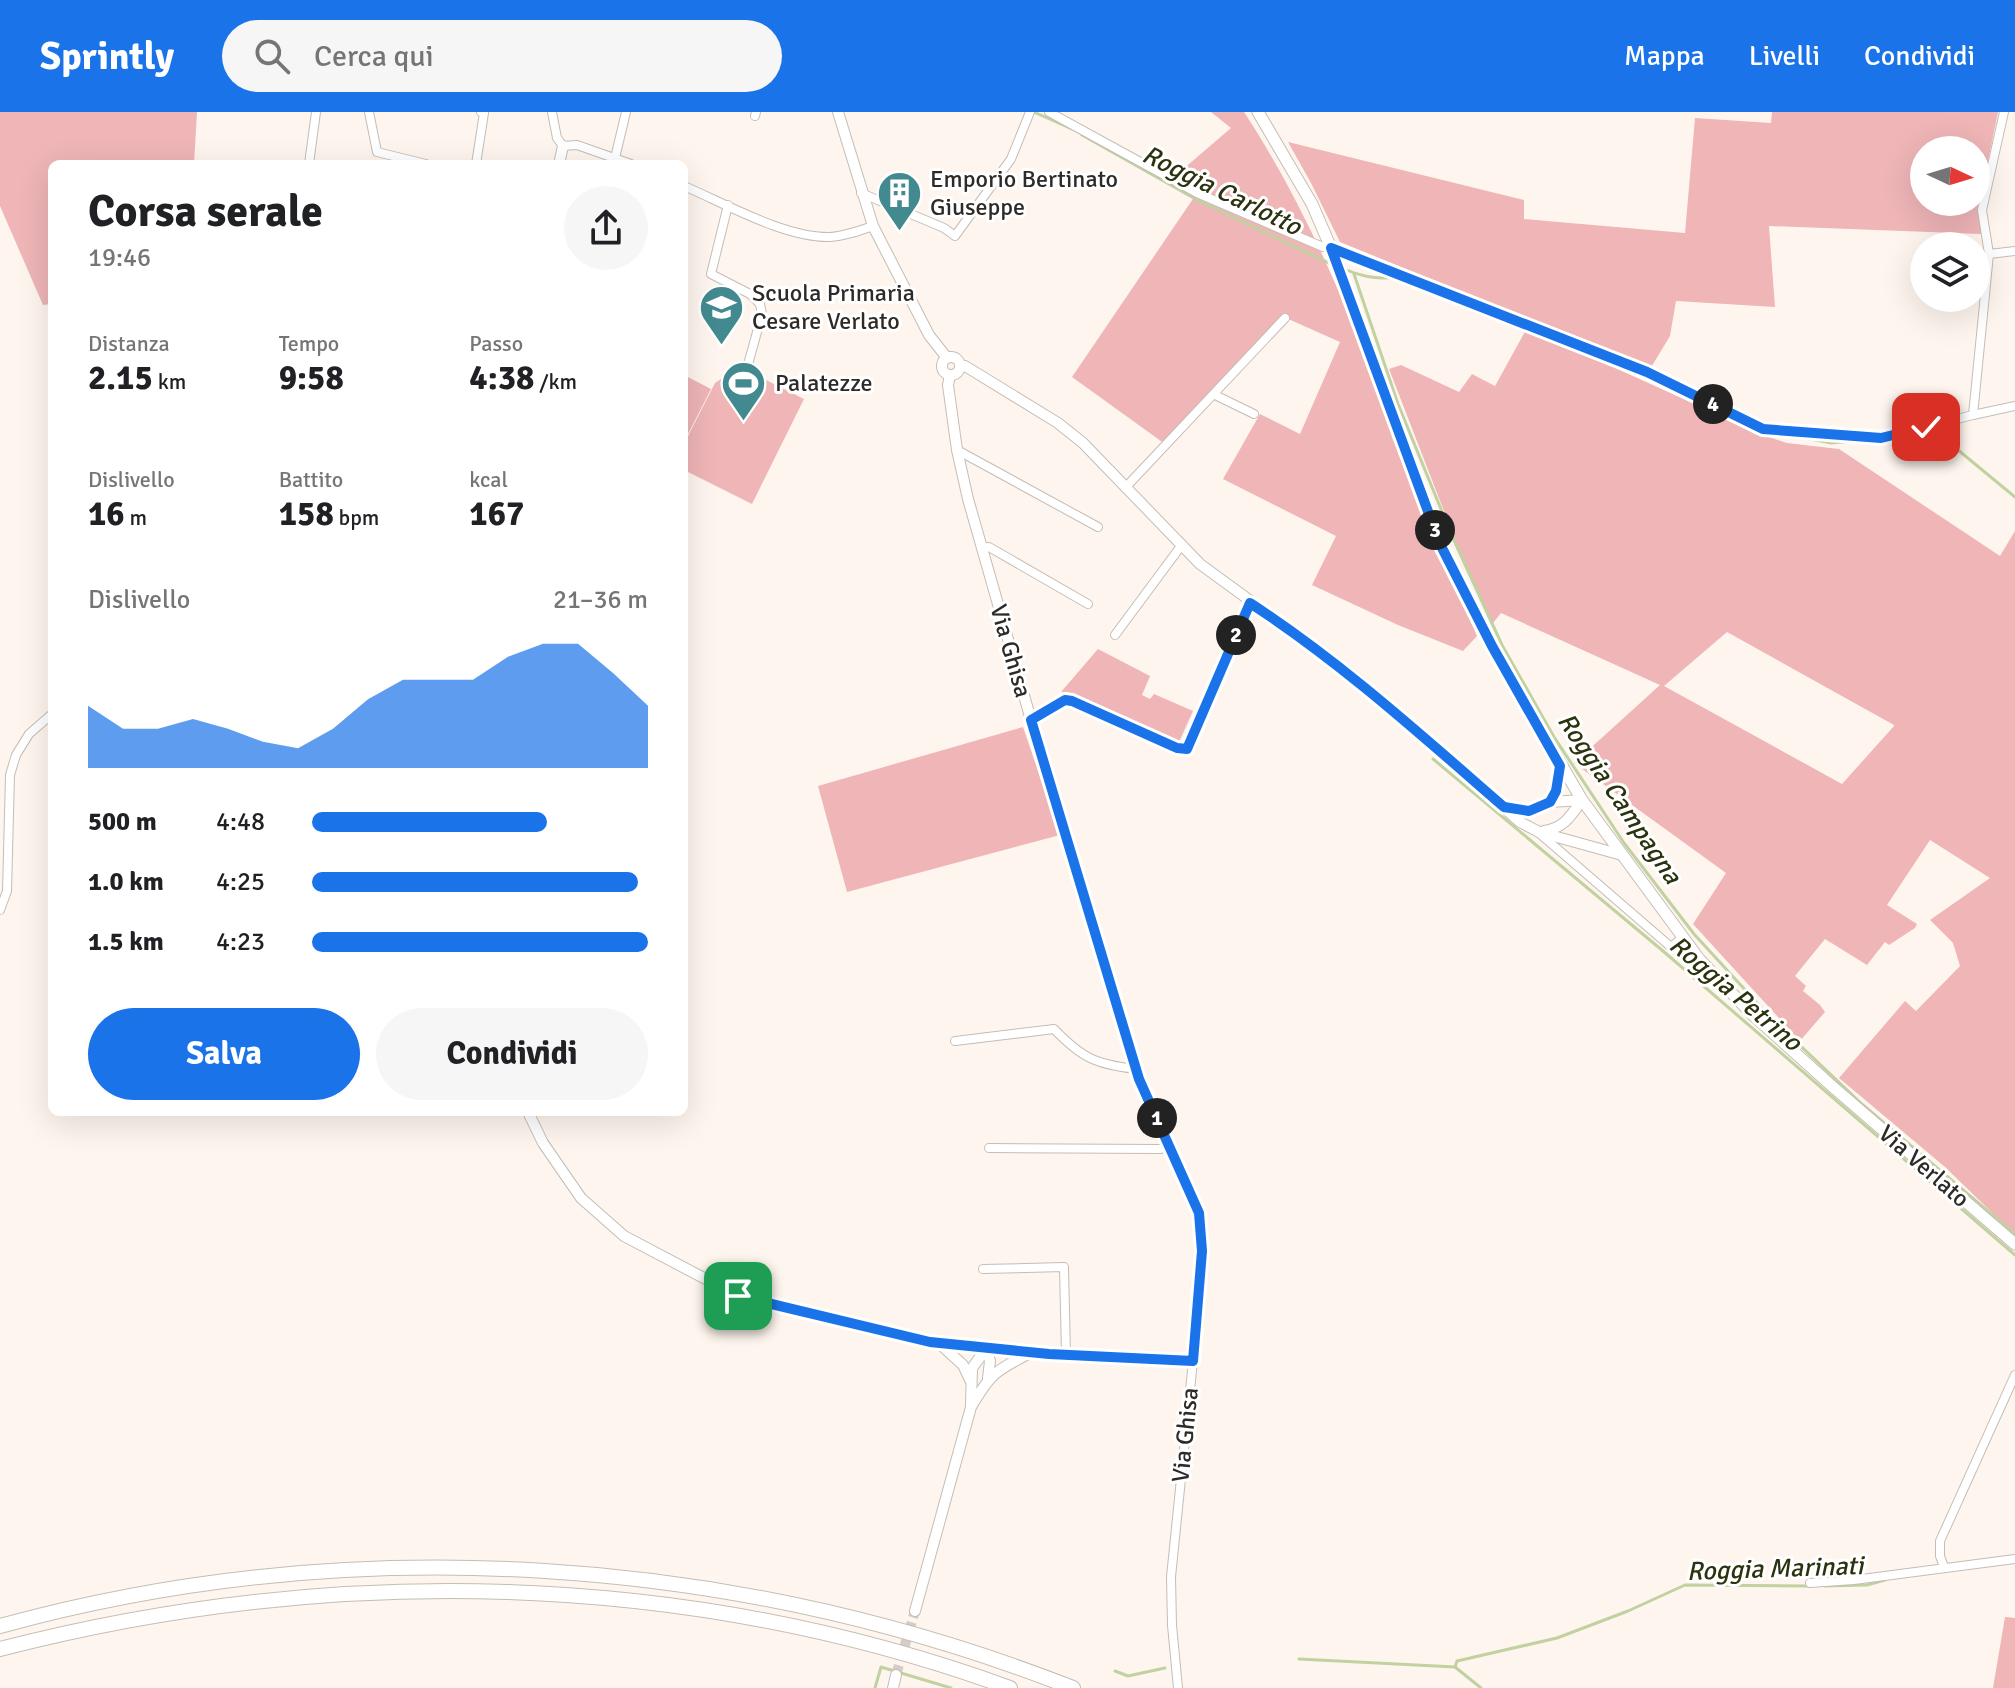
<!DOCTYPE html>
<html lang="it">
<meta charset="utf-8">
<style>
:root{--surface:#fff;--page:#f6f6f6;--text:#202124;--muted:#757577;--accent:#1a73e8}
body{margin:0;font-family:Signika,sans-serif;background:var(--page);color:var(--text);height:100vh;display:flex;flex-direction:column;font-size:30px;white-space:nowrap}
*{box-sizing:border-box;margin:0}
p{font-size:26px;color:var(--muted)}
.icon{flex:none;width:44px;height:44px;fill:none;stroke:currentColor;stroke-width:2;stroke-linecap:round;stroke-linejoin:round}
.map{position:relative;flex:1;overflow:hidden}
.panel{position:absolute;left:48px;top:48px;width:640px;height:956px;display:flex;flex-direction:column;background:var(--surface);border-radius:12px;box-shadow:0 8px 32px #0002}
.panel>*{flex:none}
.needle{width:52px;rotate:94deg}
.controls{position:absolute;left:1910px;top:24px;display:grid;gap:16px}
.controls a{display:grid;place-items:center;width:80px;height:80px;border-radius:50%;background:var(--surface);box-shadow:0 8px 32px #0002;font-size:40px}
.pin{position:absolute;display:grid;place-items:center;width:68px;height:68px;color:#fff;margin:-34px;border-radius:16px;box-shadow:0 4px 12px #0006}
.km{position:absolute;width:40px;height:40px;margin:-20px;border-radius:50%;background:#222;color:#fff;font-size:22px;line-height:40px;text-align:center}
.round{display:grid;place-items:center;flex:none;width:84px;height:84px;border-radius:42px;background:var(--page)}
.overview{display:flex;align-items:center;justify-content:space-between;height:136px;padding:0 40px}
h1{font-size:44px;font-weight:700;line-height:60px}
.figures{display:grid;grid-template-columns:repeat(3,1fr);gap:12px;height:136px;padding:8px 40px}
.figures div{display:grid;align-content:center}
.figures b{font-size:34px;font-weight:700}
.figures small{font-size:22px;font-weight:400}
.figures p{font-size:22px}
.chart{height:224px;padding:16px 40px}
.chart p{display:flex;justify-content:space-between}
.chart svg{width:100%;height:144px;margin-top:8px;fill:var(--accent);opacity:.7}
.primary-button{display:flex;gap:16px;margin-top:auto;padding:16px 40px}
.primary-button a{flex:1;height:92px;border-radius:48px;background:var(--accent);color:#fff;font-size:32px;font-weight:700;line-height:92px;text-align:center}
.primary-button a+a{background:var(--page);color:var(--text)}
ul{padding:0 40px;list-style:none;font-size:26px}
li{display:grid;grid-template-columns:128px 96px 1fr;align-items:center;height:60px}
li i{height:20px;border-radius:10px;background:var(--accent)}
header{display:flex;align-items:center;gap:48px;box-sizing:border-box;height:112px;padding:0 40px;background:var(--accent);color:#fff}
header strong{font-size:38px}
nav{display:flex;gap:44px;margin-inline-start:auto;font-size:28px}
.search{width:560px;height:72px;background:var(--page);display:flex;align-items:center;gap:20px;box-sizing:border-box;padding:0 28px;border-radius:44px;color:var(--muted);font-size:30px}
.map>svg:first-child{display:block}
.green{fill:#efb5b7;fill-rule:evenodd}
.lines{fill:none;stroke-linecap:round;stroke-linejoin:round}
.stream{stroke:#c1d1a0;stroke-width:3}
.tertiary-tunnel{stroke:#d4cdc6;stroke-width:10;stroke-dasharray:10 5;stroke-linecap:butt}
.minor-casing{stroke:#c4bdb6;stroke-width:10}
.tertiary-casing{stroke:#c4bdb6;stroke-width:12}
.secondary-casing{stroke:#c4bdb6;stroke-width:13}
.motorway-casing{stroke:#c4bdb6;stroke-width:16}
.minor{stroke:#fff;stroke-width:8}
.tertiary{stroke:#fff;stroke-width:10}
.secondary{stroke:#fff;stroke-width:11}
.motorway{stroke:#fff;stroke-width:14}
.route-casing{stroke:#fff;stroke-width:16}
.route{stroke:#1a73e8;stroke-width:10}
.labels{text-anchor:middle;stroke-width:6;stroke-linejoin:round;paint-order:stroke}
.poi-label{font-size:24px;fill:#2d2a27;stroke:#fff;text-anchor:start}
.street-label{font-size:24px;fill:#2d2a27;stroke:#fff}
.water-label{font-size:26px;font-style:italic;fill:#2a330e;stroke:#fff}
</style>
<header>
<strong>Sprintly</strong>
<div class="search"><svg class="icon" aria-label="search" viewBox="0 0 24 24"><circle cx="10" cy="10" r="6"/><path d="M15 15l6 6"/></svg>Cerca qui</div>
<nav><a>Mappa</a><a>Livelli</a><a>Condividi</a></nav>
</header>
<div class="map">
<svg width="2015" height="1576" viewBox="0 0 2015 1576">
<rect width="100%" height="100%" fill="#fef6ee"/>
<!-- green -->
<g class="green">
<path d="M0,0H197L194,52H52V192L43,193L0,94Z"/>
<path d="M1211,0H1244C1350,162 1399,349 1477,524L1463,539L1398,513L1312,473L1336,424L1223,367L1260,302L1300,322L1340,230L1286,206L1165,332L1072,265L1199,78L1175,64L1231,16Z"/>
<path d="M1772,0H1998L1978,98L1981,122L1769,114L1775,195L1676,189L1670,224L1650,257L1340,130L1311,71L1288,30L1524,88V107L1685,121L1695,6L1771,11ZM1924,38H1976V90H1924Z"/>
<path d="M1527,216L1763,323L1787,331L1839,337L2000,444L2015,419V1123L1945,1055L1839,966L1905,889L1916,899L1960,854L1953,831L1930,808L1990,766L1930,728L1887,793L1917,812L1915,816L1889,833L1885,830L1867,853L1825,827L1795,864L1806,874L1803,879L1820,893L1825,900L1800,929L1693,812L1726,761L1574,651L1660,573L1501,501L1493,511L1456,430L1389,257L1401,253L1459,280L1472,262L1495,274ZM1727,520L1894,613V614L1842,672L1664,574Z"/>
<path d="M740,255L804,287L752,392L684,358V332L715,271Z"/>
<path d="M684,263L711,277L684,330Z"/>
<path d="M1098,537L1150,564L1142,583L1150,587L1154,582L1193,599L1179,630L1071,582L1061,580Z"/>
<path d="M1023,615L1060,723L847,780L818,674Z"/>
<path d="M2005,1505L2015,1506V1576H1993Z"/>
</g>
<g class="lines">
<!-- stream -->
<g class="stream">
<path d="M1036,1L1072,17"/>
<path d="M1082,23L1199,89L1331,152"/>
<path d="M1342,156C1362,165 1379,168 1400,165"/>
<path d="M1354,162L1398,292L1452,424L1502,533L1554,625L1624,731L1694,822L1770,905L1863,993L2015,1122"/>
<path d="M1785,322L1831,331L1864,328"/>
<path d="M1896,326L1935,319L2015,385"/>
<path d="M1433,647L1663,839L2015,1143"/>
<path d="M1825,1474L1867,1473L1885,1468"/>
<path d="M1299,1547L1455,1555L1481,1576"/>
<path d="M1455,1555L1457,1549L1557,1526L1628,1499L1685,1473L1809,1474"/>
<path d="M1115,1559L1128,1564L1165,1556"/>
<path d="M875,1576L881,1555L951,1576"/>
</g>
<!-- tertiary-tunnel -->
<path class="tertiary-tunnel" d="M896,1563L915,1499"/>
<defs>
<g id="minor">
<path d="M369,0L377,40L426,52"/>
<path d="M552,0L557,26L563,34L577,33L631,52"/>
<path d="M1049,0L1197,81L1323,135L1340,137L1647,260L1763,317L1881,326L1973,303L1989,142L1982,98L2004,0"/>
<path d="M755,4L756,0"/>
<path d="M615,46L626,0"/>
<path d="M309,52L316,0"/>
<path d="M476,52L484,1L481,0"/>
<path d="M684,74C726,92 785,126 830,125C845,124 859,119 873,114"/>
<path d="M861,81L944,116L955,124L1011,47L1030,0"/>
<path d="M728,93L711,162L750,182L760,192L762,202L747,256"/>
<path d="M1989,142L2015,139"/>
<path d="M1215,283L1254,302"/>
<path d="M1973,303L2015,294"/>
<path d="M957,338L1098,415"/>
<path d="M1125,376L1285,206"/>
<path d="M982,436L989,435L1088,492"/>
<path d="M1115,523L1181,434"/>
<path d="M1031,608L1065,588L1072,589L1177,636L1187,637L1250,491"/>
<path d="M1539,721L1671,835L1683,825"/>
<path d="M0,798L7,779L10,663L16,643L29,622L52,602"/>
<path d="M955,929L1054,917C1082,946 1095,952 1135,957"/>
<path d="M989,1036L1161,1037L1169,1033"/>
<path d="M983,1157L1064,1155L1066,1243"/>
<path d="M1944,1455L1940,1444V1429L2015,1263"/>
<path d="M1810,1471L1854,1468L2015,1447"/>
<path d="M1178,1576L1172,1513L1171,1465L1193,1249"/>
</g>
<g id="tertiary">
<path d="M838,0L873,114L929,223L947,246"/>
<path d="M559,52L563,34"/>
<circle cx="951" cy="254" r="9"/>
<path d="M960,255L965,254L1058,311L1083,331L1200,452L1356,566L1520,710L1539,720L1622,743"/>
<path d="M1550,690L1556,679L1560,654"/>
<path d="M1506,695L1529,699L1550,690L1582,688"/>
<path d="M1544,719C1564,716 1571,704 1582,688"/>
<path d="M528,1000L543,1031L581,1086L624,1124L738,1184L930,1230L1031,1241L1193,1249L1202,1139L1199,1101L1135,957L1031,608L968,387L957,338L948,273L950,263"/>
<path d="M940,1232L963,1253L970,1268"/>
<path d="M986,1237L990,1249L988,1266"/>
<path d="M971,1293L972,1256L986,1237"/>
<path d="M915,1499L971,1295C991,1261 995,1259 1030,1241"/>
<path d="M893,1576L896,1563"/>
</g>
<path id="secondary" d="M1258,0L1312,92L1331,136L1440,432L1492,534L1582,688L1699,847L1753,903L1833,975L2015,1132"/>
<g id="motorway">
<path d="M0,1514C353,1417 733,1443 1073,1576"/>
<path d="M0,1537C333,1451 685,1458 1010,1576"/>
</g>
</defs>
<!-- minor casing -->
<use href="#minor" class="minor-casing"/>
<!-- tertiary casing -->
<use href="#tertiary" class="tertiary-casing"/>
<!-- secondary casing -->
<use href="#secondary" class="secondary-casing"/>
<!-- motorway casing -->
<use href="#motorway" class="motorway-casing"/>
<!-- minor -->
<use href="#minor" class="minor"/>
<!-- tertiary -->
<use href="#tertiary" class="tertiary"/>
<!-- secondary -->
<use href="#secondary" class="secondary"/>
<!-- motorway -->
<use href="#motorway" class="motorway"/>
</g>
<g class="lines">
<defs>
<path id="route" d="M738,1184L930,1230L1049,1242L1193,1249L1202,1139L1199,1101L1139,967L1031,608L1065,588L1072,589L1177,636L1187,637L1250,491C1342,551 1421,623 1504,695L1529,699L1550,690L1556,679L1560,654L1492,534L1440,432L1331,136L1647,260L1763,317L1881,326L1926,315"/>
</defs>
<!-- route casing -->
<use href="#route" class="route-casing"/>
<!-- route -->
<use href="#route" class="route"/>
</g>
<!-- icons -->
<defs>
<symbol id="building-pin" viewBox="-11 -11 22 30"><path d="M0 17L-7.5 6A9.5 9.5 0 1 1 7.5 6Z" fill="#428a8f" stroke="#fff"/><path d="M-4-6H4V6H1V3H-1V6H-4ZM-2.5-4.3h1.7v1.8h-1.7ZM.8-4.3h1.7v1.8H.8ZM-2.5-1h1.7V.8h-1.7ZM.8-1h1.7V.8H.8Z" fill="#fff"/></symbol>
<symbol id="school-pin" viewBox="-11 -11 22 30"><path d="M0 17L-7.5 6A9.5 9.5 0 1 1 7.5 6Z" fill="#428a8f" stroke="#fff"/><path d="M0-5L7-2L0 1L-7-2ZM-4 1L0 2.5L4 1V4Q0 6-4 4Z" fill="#fff"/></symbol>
<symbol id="stadium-pin" viewBox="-11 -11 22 30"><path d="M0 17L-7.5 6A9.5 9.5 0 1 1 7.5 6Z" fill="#428a8f" stroke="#fff"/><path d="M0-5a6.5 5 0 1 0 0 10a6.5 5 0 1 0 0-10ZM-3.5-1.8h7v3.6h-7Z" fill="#fff"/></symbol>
</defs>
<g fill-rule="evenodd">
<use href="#building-pin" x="874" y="56" width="51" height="69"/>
<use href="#school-pin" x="696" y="170" width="51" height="69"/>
<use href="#stadium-pin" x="718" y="246" width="51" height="69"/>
</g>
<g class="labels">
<!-- poi labels -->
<g class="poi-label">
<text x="930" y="75">Emporio Bertinato<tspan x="930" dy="28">Giuseppe</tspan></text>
<text x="752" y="189">Scuola Primaria<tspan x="752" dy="28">Cesare Verlato</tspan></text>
<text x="775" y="279">Palatezze</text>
</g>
<!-- street labels -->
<g class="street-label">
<text transform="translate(1011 539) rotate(74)" y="8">Via Ghisa</text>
<text transform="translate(1924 1054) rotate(41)" y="8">Via Verlato</text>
<text transform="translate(1185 1323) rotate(-84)" y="8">Via Ghisa</text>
</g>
<!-- water labels -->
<g class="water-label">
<text transform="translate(1222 78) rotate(26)" y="9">Roggia Carlotto</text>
<text transform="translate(1620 686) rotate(56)" y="9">Roggia Campagna</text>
<text transform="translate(1736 881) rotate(40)" y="9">Roggia Petrino</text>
<text transform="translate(1775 1456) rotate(-2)" y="9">Roggia Marinati</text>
</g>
</g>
</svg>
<div class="controls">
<a><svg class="needle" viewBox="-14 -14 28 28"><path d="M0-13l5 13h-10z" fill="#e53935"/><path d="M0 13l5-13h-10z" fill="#757577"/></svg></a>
<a><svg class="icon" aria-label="layers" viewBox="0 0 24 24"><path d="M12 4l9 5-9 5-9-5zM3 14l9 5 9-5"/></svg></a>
</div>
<div class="pin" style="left:738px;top:1184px;background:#1e9e55"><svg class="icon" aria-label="arrive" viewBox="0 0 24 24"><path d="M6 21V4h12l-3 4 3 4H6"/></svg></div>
<div class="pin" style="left:1926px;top:315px;background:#d93025"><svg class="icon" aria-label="check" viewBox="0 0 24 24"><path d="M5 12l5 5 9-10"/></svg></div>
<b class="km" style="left:1157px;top:1006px">1</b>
<b class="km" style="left:1236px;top:523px">2</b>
<b class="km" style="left:1435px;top:418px">3</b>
<b class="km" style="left:1713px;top:292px">4</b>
<section class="panel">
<div class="overview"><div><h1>Corsa serale</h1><p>19:46</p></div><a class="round"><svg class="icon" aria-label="share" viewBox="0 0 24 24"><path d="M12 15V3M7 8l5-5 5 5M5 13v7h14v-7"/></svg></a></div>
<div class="figures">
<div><p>Distanza</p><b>2.15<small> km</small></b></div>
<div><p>Tempo</p><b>9:58</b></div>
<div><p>Passo</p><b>4:38<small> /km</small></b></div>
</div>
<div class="figures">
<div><p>Dislivello</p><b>16<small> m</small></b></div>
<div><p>Battito</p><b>158<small> bpm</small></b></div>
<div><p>kcal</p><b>167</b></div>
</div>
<div class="chart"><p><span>Dislivello</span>21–36 m</p>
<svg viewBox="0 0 160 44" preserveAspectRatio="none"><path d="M0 44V25L10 32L20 32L30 29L40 32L50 36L60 38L70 32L80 23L90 17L100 17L110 17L120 10L130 6L140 6L150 15L160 25V44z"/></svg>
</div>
<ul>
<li><b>500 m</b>4:48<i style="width:70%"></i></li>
<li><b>1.0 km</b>4:25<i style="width:97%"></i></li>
<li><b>1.5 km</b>4:23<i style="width:100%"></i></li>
</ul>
<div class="primary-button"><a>Salva</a><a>Condividi</a></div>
</section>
</div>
